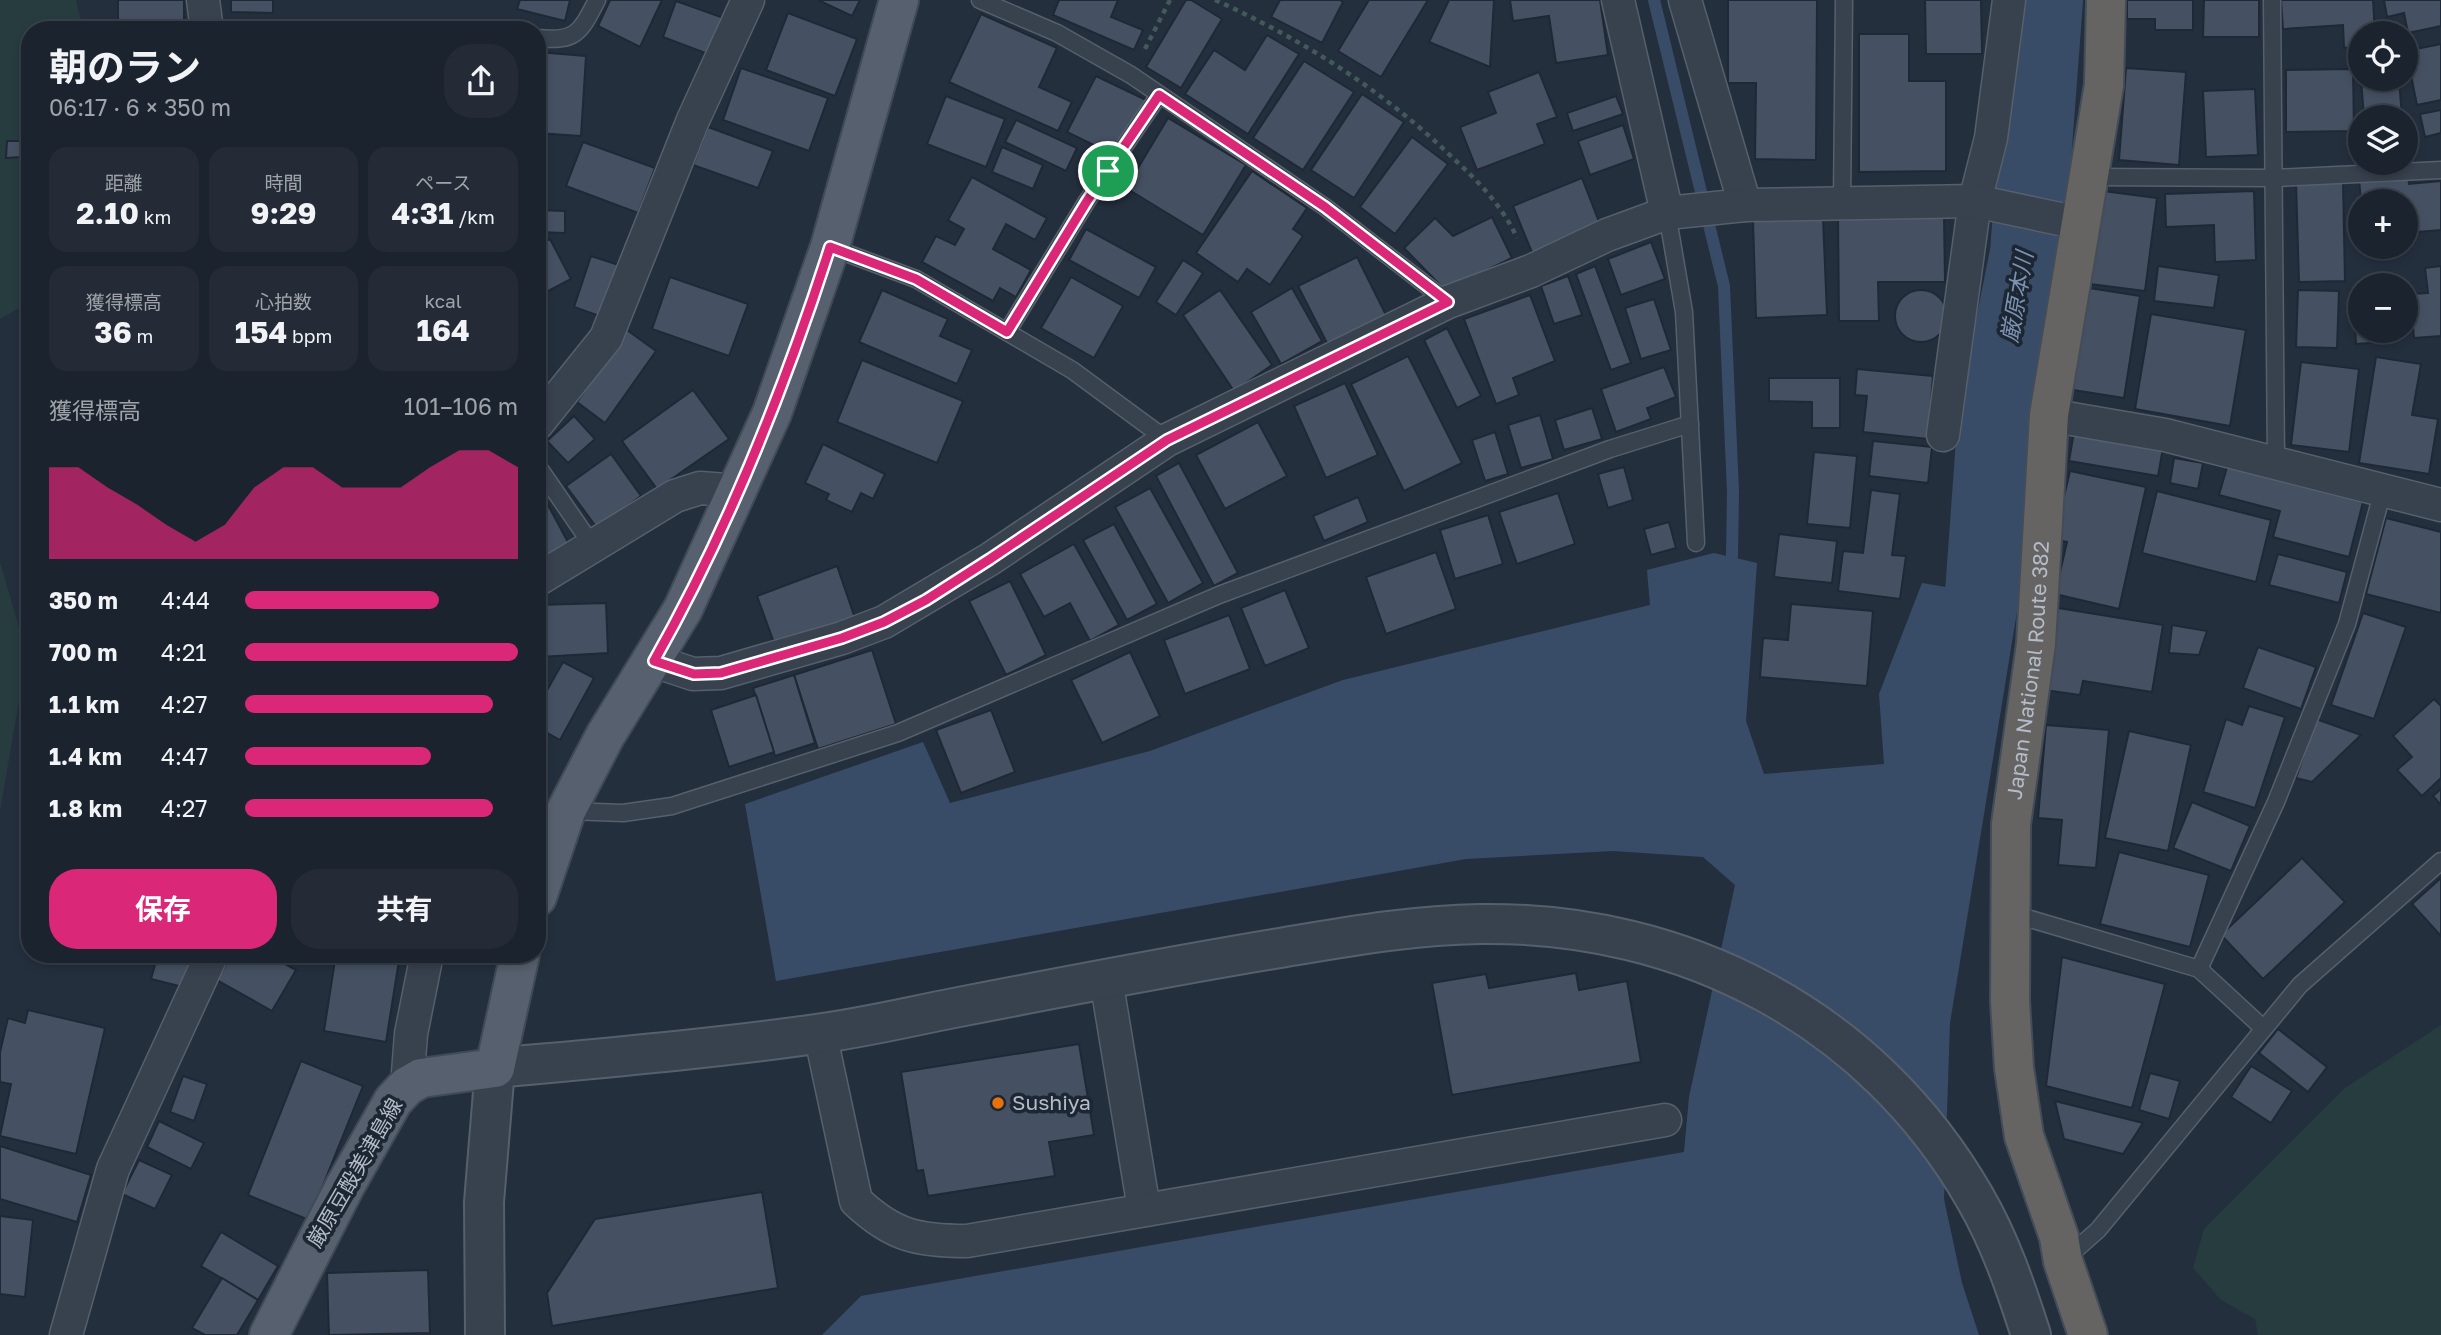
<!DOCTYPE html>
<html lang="ja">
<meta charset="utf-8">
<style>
:root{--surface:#1b232e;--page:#242b36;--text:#f1f3f6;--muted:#a0a4aa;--line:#39404a;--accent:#db2777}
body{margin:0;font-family:"Golos Text","Noto Sans JP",sans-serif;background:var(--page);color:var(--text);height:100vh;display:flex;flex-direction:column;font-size:26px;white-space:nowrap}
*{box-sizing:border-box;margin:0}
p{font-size:23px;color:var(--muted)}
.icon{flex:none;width:38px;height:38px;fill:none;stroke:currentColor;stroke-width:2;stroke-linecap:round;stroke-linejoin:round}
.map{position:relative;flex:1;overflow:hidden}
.panel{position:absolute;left:21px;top:21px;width:525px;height:942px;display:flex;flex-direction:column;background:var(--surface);border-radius:28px;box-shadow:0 4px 10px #0003,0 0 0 2px var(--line)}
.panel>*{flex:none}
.tools{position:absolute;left:2348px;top:21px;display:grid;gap:14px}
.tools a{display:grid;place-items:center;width:70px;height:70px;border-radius:50%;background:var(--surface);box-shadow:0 4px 10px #0003,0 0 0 2px var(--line);font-size:35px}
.pin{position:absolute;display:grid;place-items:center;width:60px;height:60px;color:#fff;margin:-30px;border:4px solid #fff;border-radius:50%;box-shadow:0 2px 7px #0007}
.round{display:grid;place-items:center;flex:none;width:74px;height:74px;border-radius:28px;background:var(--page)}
.head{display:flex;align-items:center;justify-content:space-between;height:119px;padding:0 28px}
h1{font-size:38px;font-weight:700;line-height:52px}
.stats{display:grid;grid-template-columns:repeat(3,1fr);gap:10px;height:119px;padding:7px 28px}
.stats div{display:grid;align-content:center;border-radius:18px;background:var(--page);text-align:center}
.stats b{font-size:30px;font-weight:700}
.stats small{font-size:19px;font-weight:400}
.stats p{font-size:19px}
.chart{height:196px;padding:14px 28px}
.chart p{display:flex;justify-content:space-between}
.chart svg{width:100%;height:126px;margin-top:7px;fill:var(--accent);opacity:.7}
.button{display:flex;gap:14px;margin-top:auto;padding:14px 28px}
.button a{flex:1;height:80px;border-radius:28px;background:var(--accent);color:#fff;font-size:28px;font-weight:700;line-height:80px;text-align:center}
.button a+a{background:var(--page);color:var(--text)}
ul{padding:0 28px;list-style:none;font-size:23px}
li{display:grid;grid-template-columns:112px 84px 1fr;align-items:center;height:52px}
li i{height:18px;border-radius:9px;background:var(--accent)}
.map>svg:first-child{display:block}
.green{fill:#263c3f}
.water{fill:#394c67}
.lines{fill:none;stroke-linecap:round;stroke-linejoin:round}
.stream{stroke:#394c67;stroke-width:12}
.river{stroke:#394c67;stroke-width:74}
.building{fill:#455162;stroke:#1f2835;stroke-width:2}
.service-casing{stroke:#565f6c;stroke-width:19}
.minor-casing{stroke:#565f6c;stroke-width:35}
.tertiary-casing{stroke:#565f6c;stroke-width:42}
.primary-casing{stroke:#414a57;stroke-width:42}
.trunk-casing{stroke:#434c59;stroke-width:42}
.path{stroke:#44595c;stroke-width:4.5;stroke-dasharray:5 5;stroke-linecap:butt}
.service{stroke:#38414e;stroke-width:16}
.minor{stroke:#38414e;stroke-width:32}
.tertiary{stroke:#38414e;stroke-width:38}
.primary{stroke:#56606e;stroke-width:38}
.trunk{stroke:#656462;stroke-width:38}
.route-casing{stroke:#fff;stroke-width:14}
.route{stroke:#db2777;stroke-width:9}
.food-dot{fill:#e8710a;stroke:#1d2633;stroke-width:2.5}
.labels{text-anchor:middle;stroke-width:7;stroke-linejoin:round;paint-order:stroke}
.street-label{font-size:21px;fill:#b4bcc9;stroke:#1d2633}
.poi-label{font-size:21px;fill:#b4bcc9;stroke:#1d2633;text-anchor:start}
.water-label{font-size:23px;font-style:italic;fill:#7c92b1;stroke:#1d2633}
</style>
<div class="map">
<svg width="2441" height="1335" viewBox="0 0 2441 1335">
<rect width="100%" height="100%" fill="#242f3e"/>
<!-- green -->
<g class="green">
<path d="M0,0H76L83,30H30V302L0,319Z"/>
<path d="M0,562L27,655L0,811Z"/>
<path d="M2441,1025V1335H2258L2255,1319L2221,1300L2193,1268L2204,1229L2345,1088Z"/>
</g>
<!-- water -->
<path class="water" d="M1714,553L1757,563L1746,721L1764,774L1884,764L1879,694L1922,583L2019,599L1950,1023L1944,1199L1962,1283L1979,1335H822L861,1296L1684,1152L1689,1097L1735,885L1703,857L1613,851L1466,859L776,981L745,804L923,742L950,803L1150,751L1343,680L1650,605L1647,570Z"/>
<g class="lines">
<!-- stream -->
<path class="stream" d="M1654,0L1724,286L1733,492L1732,556"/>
<!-- river -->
<path class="river" d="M1982,593L1995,414L2027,253L2046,0"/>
</g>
<!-- building -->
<g class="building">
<rect x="118" y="0" width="66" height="30"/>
<path d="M231,0H273V13L231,12Z"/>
<path d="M520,0H570L565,21L517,9Z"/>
<path d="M610,0H662L640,47L598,26Z"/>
<path d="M818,0H860L852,16Z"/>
<path d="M1059,0H1118L1111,17L1143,30L1134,50L1053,15Z"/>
<path d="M1186,0H1191L1222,19L1181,88L1146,67Z"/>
<path d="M1280,0H1340L1343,2L1322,43L1271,17Z"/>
<path d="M1369,0H1428L1381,77L1338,51Z"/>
<path d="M1449,0H1494L1490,67L1429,42Z"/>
<path d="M1510,0H1600L1608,55L1556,63L1549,16L1513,21Z"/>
<path d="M1728,0H1817L1816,160L1755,159L1756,83H1728Z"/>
<path d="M1925,0H1981L1982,54H1926Z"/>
<path d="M2127,0H2193V30H2155V19H2127Z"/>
<path d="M2204,0H2259V37H2203Z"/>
<path d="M2281,0H2373L2375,33H2361V46L2344,48L2343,25L2283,29Z"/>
<path d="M2384,0H2441V26L2408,33L2404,13L2387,17Z"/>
<path d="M676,1L735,22L721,59L663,37Z"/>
<path d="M788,13L857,39L835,96L766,70Z"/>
<path d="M981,14L1057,48L1039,87L1072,102L1058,131L949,82Z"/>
<path d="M1859,34H1909V81H1946V171L1859,172Z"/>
<path d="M1267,35L1299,54L1248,134L1185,94L1214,50L1245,70Z"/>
<path d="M2441,44V100L2417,105L2406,51Z"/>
<path d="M537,52L586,56L581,136L537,133Z"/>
<path d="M1304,61L1354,92L1303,170L1253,138Z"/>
<path d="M741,68L828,98L809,151L723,120Z"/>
<path d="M2126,68L2186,72L2179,165L2119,160Z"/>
<path d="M2353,69L2354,131L2286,132V70Z"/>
<path d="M1539,72L1557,117L1537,124L1545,144L1477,170L1460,127L1496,113L1488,92Z"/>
<path d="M1096,76L1146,100L1118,157L1067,132Z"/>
<path d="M2361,79H2399L2402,117H2364Z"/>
<path d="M2255,89L2258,155L2206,157L2203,91Z"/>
<path d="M1362,94L1404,122L1354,198L1311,170Z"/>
<path d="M946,96L1005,119L986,167L927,144Z"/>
<path d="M1616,96L1623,114L1573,131L1567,113Z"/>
<path d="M2441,110V133L2425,137L2420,114Z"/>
<path d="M1168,118L1246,165L1203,235L1126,188Z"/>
<path d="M1016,120L1077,148L1066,171L1005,142Z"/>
<path d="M1623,125L1634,159L1590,175L1578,141Z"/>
<path d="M708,127L773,151L758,188L693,165Z"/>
<path d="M1412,137L1448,164L1395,234L1360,207Z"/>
<path d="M7,141H20L21,157L6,158Z"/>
<path d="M583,142L655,168L638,213L566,186Z"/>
<path d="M1002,147L1043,165L1033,189L992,172Z"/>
<path d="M1252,171L1307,208L1293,229L1303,236L1270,285L1247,269L1238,282L1196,253Z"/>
<path d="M2408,175L2409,184L2441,181V230L2406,233V201H2361L2359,179Z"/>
<path d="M972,177L1047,218L1035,240L1006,224L993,249L1031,270L1016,297L1000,288L993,301L922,262L936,236L955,245L964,229L948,220Z"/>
<path d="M1582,178L1601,227L1533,255L1513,206Z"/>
<path d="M2343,181L2345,281L2299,282L2296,182Z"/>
<path d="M2103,191L2157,198L2145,291L2090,284Z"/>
<path d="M2254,191L2256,260L2215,262L2214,225L2166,227L2165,194Z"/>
<path d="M537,210L565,211V233L537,232Z"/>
<path d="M1838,214H1944L1945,282H1878L1879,321H1839Z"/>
<path d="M1492,217L1512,258L1445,290L1404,248L1435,218L1453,236Z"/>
<path d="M1823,217L1827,315L1756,318L1753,220Z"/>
<path d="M1086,229L1156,267L1139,298L1069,260Z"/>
<path d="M550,239L571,279L537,297V246Z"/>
<path d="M1651,242L1665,279L1621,295L1608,259Z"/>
<path d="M2382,247H2403V249L2382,251Z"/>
<path d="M591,256L625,267L608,319L574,307Z"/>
<path d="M1357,257L1388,319L1329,347L1298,286Z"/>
<path d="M1183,260L1203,273L1176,315L1156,302Z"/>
<path d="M1595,266L1631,363L1611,370L1576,274Z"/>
<path d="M2158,266L2219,275L2214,308L2154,301Z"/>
<path d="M2441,266V336L2414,338L2410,294L2428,293L2425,268Z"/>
<path d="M1568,276L1582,315L1554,324L1541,286Z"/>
<path d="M670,277L748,304L729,356L652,329Z"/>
<path d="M1071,277L1123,306L1094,358L1041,328Z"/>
<path d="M2083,287L2140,296L2124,398L2067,389Z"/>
<path d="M1292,288L1322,341L1281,364L1251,312Z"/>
<path d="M2361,289V331H2397V341L2356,344L2353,290Z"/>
<circle cx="1921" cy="316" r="26"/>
<path d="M882,290L948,319L940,336L972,350L957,384L859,342Z"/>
<path d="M1220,290L1272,365L1234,391L1183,315Z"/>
<path d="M2298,290L2339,291L2337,348L2296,347Z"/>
<path d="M1530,295L1555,361L1513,378L1519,395L1496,404L1464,319Z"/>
<path d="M1654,299L1671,350L1641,359L1625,308Z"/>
<path d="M2151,314L2246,330L2230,426L2135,409Z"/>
<path d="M1447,328L1481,396L1457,408L1424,340Z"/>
<path d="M627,330L656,351L605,423L577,402Z"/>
<path d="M1408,356L1462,463L1404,491L1351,384Z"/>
<path d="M2376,357L2421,364L2412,415L2438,419L2429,474L2359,463Z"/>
<path d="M862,360L963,401L937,463L837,422Z"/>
<path d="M2301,362L2359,369L2349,452L2291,445Z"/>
<path d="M1664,367L1676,397L1647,408L1651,419L1616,432L1601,389Z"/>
<path d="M1857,369L1933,376L1928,439L1863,432L1867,396L1855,395Z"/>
<path d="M1769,378H1840V428H1812V402L1769,401Z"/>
<path d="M1345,383L1378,455L1326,478L1294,406Z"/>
<path d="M693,390L729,439L657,489L622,441Z"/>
<path d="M1592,408L1602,439L1564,450L1555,420Z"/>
<path d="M1540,415L1553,459L1521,468L1508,425Z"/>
<path d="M574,416L595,439L568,463L547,441Z"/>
<path d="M1258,422L1287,476L1225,509L1196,455Z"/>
<path d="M2075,426L2164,442L2158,476L2069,461Z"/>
<path d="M1495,432L1508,474L1485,481L1472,440Z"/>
<path d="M1873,441L1932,447L1928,483L1869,476Z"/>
<path d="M823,444L885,474L873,499L861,493L852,512L826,500L829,494L805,483Z"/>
<path d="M1814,452L1857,456L1850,528L1807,524Z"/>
<path d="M611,454L641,496L597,528L566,486Z"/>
<path d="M2174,458L2203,463L2198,489L2170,483Z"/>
<path d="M1179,463L1238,573L1214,586L1156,476Z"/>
<path d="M1624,467L1633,500L1608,508L1598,474Z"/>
<path d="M2227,467L2363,502L2349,557L2273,537L2280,511L2219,495Z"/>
<path d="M2070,471L2146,487L2119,609L2055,594L2067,542L2054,539Z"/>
<path d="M1150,488L1203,583L1168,603L1115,507Z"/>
<path d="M1871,490L1900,494L1892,555L1906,556L1900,599L1838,591L1843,551L1863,553Z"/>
<path d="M2157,491L2271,520L2256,582L2142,553Z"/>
<path d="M1558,493L1575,544L1517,564L1499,512Z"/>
<path d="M1358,497L1368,522L1324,541L1313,516Z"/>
<path d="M547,503L570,546L537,563V508Z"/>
<path d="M1488,515L1503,564L1455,579L1440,530Z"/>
<path d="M2386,518L2441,532V613L2366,594Z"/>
<path d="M1669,522L1676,548L1651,555L1644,529Z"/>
<path d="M1114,524L1157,604L1127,620L1083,540Z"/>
<path d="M1779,534L1837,541L1832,583L1774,577Z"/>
<path d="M1074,544L1119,625L1090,641L1070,603L1044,617L1020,574Z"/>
<path d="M1436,552L1456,609L1386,634L1366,577Z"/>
<path d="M2278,554L2347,572L2339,603L2269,585Z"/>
<path d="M837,566L856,621L777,651L757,596Z"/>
<path d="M1010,581L1046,655L1006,675L969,601Z"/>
<path d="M1285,590L1309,648L1265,666L1241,608Z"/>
<path d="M606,603L608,653L539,657L537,605Z"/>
<path d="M1791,604L1873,611L1867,686L1760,677L1763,638L1788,640Z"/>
<path d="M2058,608L2163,625L2152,692L2083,681L2080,695L2044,690Z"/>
<path d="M2363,613L2406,627L2374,719L2331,705Z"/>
<path d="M1229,615L1250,669L1185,694L1164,640Z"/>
<path d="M2172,625L2207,631L2199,655L2169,653Z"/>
<path d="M2258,647L2316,667L2301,709L2243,688Z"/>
<path d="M872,650L896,724L818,749L794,675Z"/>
<path d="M1130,652L1160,716L1102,743L1071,680Z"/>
<path d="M563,662L594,678L560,740L537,727V708Z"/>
<path d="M794,675L815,743L775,756L753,688Z"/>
<path d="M756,695L774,752L729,767L711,710Z"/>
<path d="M2434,699L2441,706V778L2422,796L2397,770L2412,757L2393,736Z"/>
<path d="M2249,706L2285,717L2255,808L2203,792L2226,719L2242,725Z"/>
<path d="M991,710L1015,772L961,793L936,730Z"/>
<path d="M2316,719L2361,735L2312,782L2296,778Z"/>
<path d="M2046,725L2109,730L2096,868L2058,865L2062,820L2038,818Z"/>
<path d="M2129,731L2191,745L2168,851L2105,838Z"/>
<path d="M2441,789V805L2433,796Z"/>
<path d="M2192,802L2250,826L2231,871L2173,848Z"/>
<path d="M2119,852L2209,875L2190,947L2100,924Z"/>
<path d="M2302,858L2345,902L2263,979L2221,935Z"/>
<path d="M2441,878V936L2412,904Z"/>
<path d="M158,954H197L187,988L151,979Z"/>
<path d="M232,954H267L296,970L272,1011L217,980Z"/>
<path d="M336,954H400L386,1042L324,1031Z"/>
<path d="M2062,957L2165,984L2132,1108L2046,1086Z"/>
<path d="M1576,973L1579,990L1627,981L1641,1062L1452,1095L1432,983L1486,974L1489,988Z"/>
<path d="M28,1010L105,1028L76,1154L0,1136L11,1084L0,1082V1052L8,1018L25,1023Z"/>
<path d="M2278,1029L2327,1067L2308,1092L2259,1053Z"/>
<path d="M1079,1044L1094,1135L1049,1142L1055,1176L928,1196L923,1170L917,1171L901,1072Z"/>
<path d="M301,1061L363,1086L309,1220L248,1195Z"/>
<path d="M2251,1066L2292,1091L2271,1123L2231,1097Z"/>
<path d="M2150,1073L2180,1081L2169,1119L2139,1110Z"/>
<path d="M183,1076L207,1084L194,1121L170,1112Z"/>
<path d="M2055,1101L2143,1123L2123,1154L2064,1139Z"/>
<path d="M159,1121L204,1143L191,1169L147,1147Z"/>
<path d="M0,1146L91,1175L77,1222L0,1199Z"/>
<path d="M139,1160L172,1175L155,1209L122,1194Z"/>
<path d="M762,1192L778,1288L552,1326L547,1293L595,1219Z"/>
<path d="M0,1216L33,1220L25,1297L0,1294Z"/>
<path d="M221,1232L278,1266L258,1300L201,1266Z"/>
<path d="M428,1270L430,1333L329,1335L327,1273Z"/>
<path d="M222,1278L258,1300L237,1335H205L192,1328Z"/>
</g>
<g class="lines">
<defs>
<g id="service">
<path d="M980,0L1057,33L1131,75L1325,207L1448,302"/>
<path d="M2272,0L2276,462"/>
<path d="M361,30H459"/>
<path d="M537,38C576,42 580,33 597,0"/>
<path d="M2088,177L2275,178L2441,170"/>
<path d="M1842,203L1844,0"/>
<path d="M1667,213L1684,312L1696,543"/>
<path d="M830,247L916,279L1072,370L1167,440"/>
<path d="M1007,332L1087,201L1159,95"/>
<path d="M537,465L592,545"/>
<path d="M568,811L623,813L672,806L898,733L1219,595L1610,449L1690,424"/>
<path d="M2010,913L2199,969L2263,1028"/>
<path d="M2199,969L2276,802L2347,624L2383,490"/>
<path d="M2064,1260L2098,1230L2300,985L2441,861"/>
</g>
<g id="minor">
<path d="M203,0L207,30"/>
<path d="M1618,0L1667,213"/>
<path d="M1685,0L1745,205"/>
<path d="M2049,415L2165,435L2441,505"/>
<path d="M537,424L606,338L693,120L748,0"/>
<path d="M1943,435L1975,201L1991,138L2009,0"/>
<path d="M537,580L675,496L700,488L739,491"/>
<path d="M654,661L693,674L721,673L842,638L884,622L990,559L1167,440L1448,302L1531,271L1607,235L1667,213L1745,205L1975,201L2079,223"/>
<path d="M1106,979L1144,1209"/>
<path d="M820,1033L856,1201C893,1236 918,1241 967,1241L1665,1120"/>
<path d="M407,1086L411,1034L427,954"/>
<path d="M66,1335L113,1169L212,954"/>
</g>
<path id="tertiary" d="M485,1335L484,1202L495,1068C602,1058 709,1049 816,1034C862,1028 908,1017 954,1008C1062,987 1171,966 1280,948C1346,937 1412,925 1480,924C1684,921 1872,1018 1975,1198C2000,1241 2016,1288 2031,1335"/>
<g id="primary">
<path d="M537,897L566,811L605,736L683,609L772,413L830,247L899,0"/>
<path d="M269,1335L345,1186L393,1101L407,1086L421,1078L495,1068L520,954"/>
</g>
<g id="trunk">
<path id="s1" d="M2088,1335L2063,1261L2059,1237L2024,1136L2014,1068L2010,1001L2011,824L2036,644L2049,415L2104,85L2106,0"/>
</g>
</defs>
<!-- service casing -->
<use href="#service" class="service-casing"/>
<!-- minor casing -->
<use href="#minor" class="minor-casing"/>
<!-- tertiary casing -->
<use href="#tertiary" class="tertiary-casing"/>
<!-- primary casing -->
<use href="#primary" class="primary-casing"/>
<!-- trunk casing -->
<use href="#trunk" class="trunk-casing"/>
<!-- path -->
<g class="path">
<path d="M1215,0C1304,40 1384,91 1454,159C1479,182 1503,207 1517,238"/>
<path d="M1145,49L1170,0"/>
<path d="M27,150H30"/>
</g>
<!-- service -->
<use href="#service" class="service"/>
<!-- minor -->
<use href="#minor" class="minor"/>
<!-- tertiary -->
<use href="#tertiary" class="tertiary"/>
<!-- primary -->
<use href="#primary" class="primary"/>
<!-- trunk -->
<use href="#trunk" class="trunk"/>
</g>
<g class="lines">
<defs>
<path id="route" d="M1159,95L1325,207L1448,302L1167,440L990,559L926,600L884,622L842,638L721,673L694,674L654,661C728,530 784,390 830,247L916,279L1007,332L1087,201Z"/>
</defs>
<!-- route casing -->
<use href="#route" class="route-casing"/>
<!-- route -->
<use href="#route" class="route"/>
</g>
<!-- markers -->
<circle class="food-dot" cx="998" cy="1103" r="7"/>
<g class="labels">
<!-- street labels -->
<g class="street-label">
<text dy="7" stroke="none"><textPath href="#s1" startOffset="677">Japan National Route 382</textPath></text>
<text transform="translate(355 1173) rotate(-60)" y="7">厳原豆酘美津島線</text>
</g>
<!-- poi labels -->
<g class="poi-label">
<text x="1012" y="1110">Sushiya</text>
</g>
<!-- water labels -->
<g class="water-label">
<text transform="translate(2017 297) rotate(-80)" y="8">厳原本川</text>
</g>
</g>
</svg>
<div class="tools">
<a><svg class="icon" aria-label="locate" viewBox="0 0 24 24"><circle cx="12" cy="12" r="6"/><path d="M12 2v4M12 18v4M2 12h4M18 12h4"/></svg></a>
<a><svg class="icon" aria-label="layers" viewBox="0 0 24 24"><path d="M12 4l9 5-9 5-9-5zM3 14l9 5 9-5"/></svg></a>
<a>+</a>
<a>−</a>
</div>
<div class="pin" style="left:1108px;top:171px;background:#1e9e55"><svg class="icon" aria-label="arrive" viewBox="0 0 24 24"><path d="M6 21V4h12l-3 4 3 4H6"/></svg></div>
<section class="panel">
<div class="head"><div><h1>朝のラン</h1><p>06:17 · 6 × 350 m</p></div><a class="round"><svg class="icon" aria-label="share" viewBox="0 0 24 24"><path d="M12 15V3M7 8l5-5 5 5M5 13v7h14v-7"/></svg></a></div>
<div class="stats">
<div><p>距離</p><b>2.10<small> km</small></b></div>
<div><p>時間</p><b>9:29</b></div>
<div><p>ペース</p><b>4:31<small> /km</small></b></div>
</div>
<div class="stats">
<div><p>獲得標高</p><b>36<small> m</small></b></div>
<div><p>心拍数</p><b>154<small> bpm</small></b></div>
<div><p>kcal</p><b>164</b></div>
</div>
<div class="chart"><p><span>獲得標高</span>101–106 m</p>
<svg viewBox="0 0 160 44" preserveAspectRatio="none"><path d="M0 44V12L10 12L20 19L30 25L40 32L50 38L60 32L70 19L80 12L90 12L100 19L110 19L120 19L130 12L140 6L150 6L160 12V44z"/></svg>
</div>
<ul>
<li><b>350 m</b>4:44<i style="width:71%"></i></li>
<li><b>700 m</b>4:21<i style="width:100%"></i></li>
<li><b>1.1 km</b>4:27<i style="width:91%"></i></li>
<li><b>1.4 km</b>4:47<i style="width:68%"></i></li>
<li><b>1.8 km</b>4:27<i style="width:91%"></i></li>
</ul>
<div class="button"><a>保存</a><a>共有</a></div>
</section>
</div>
